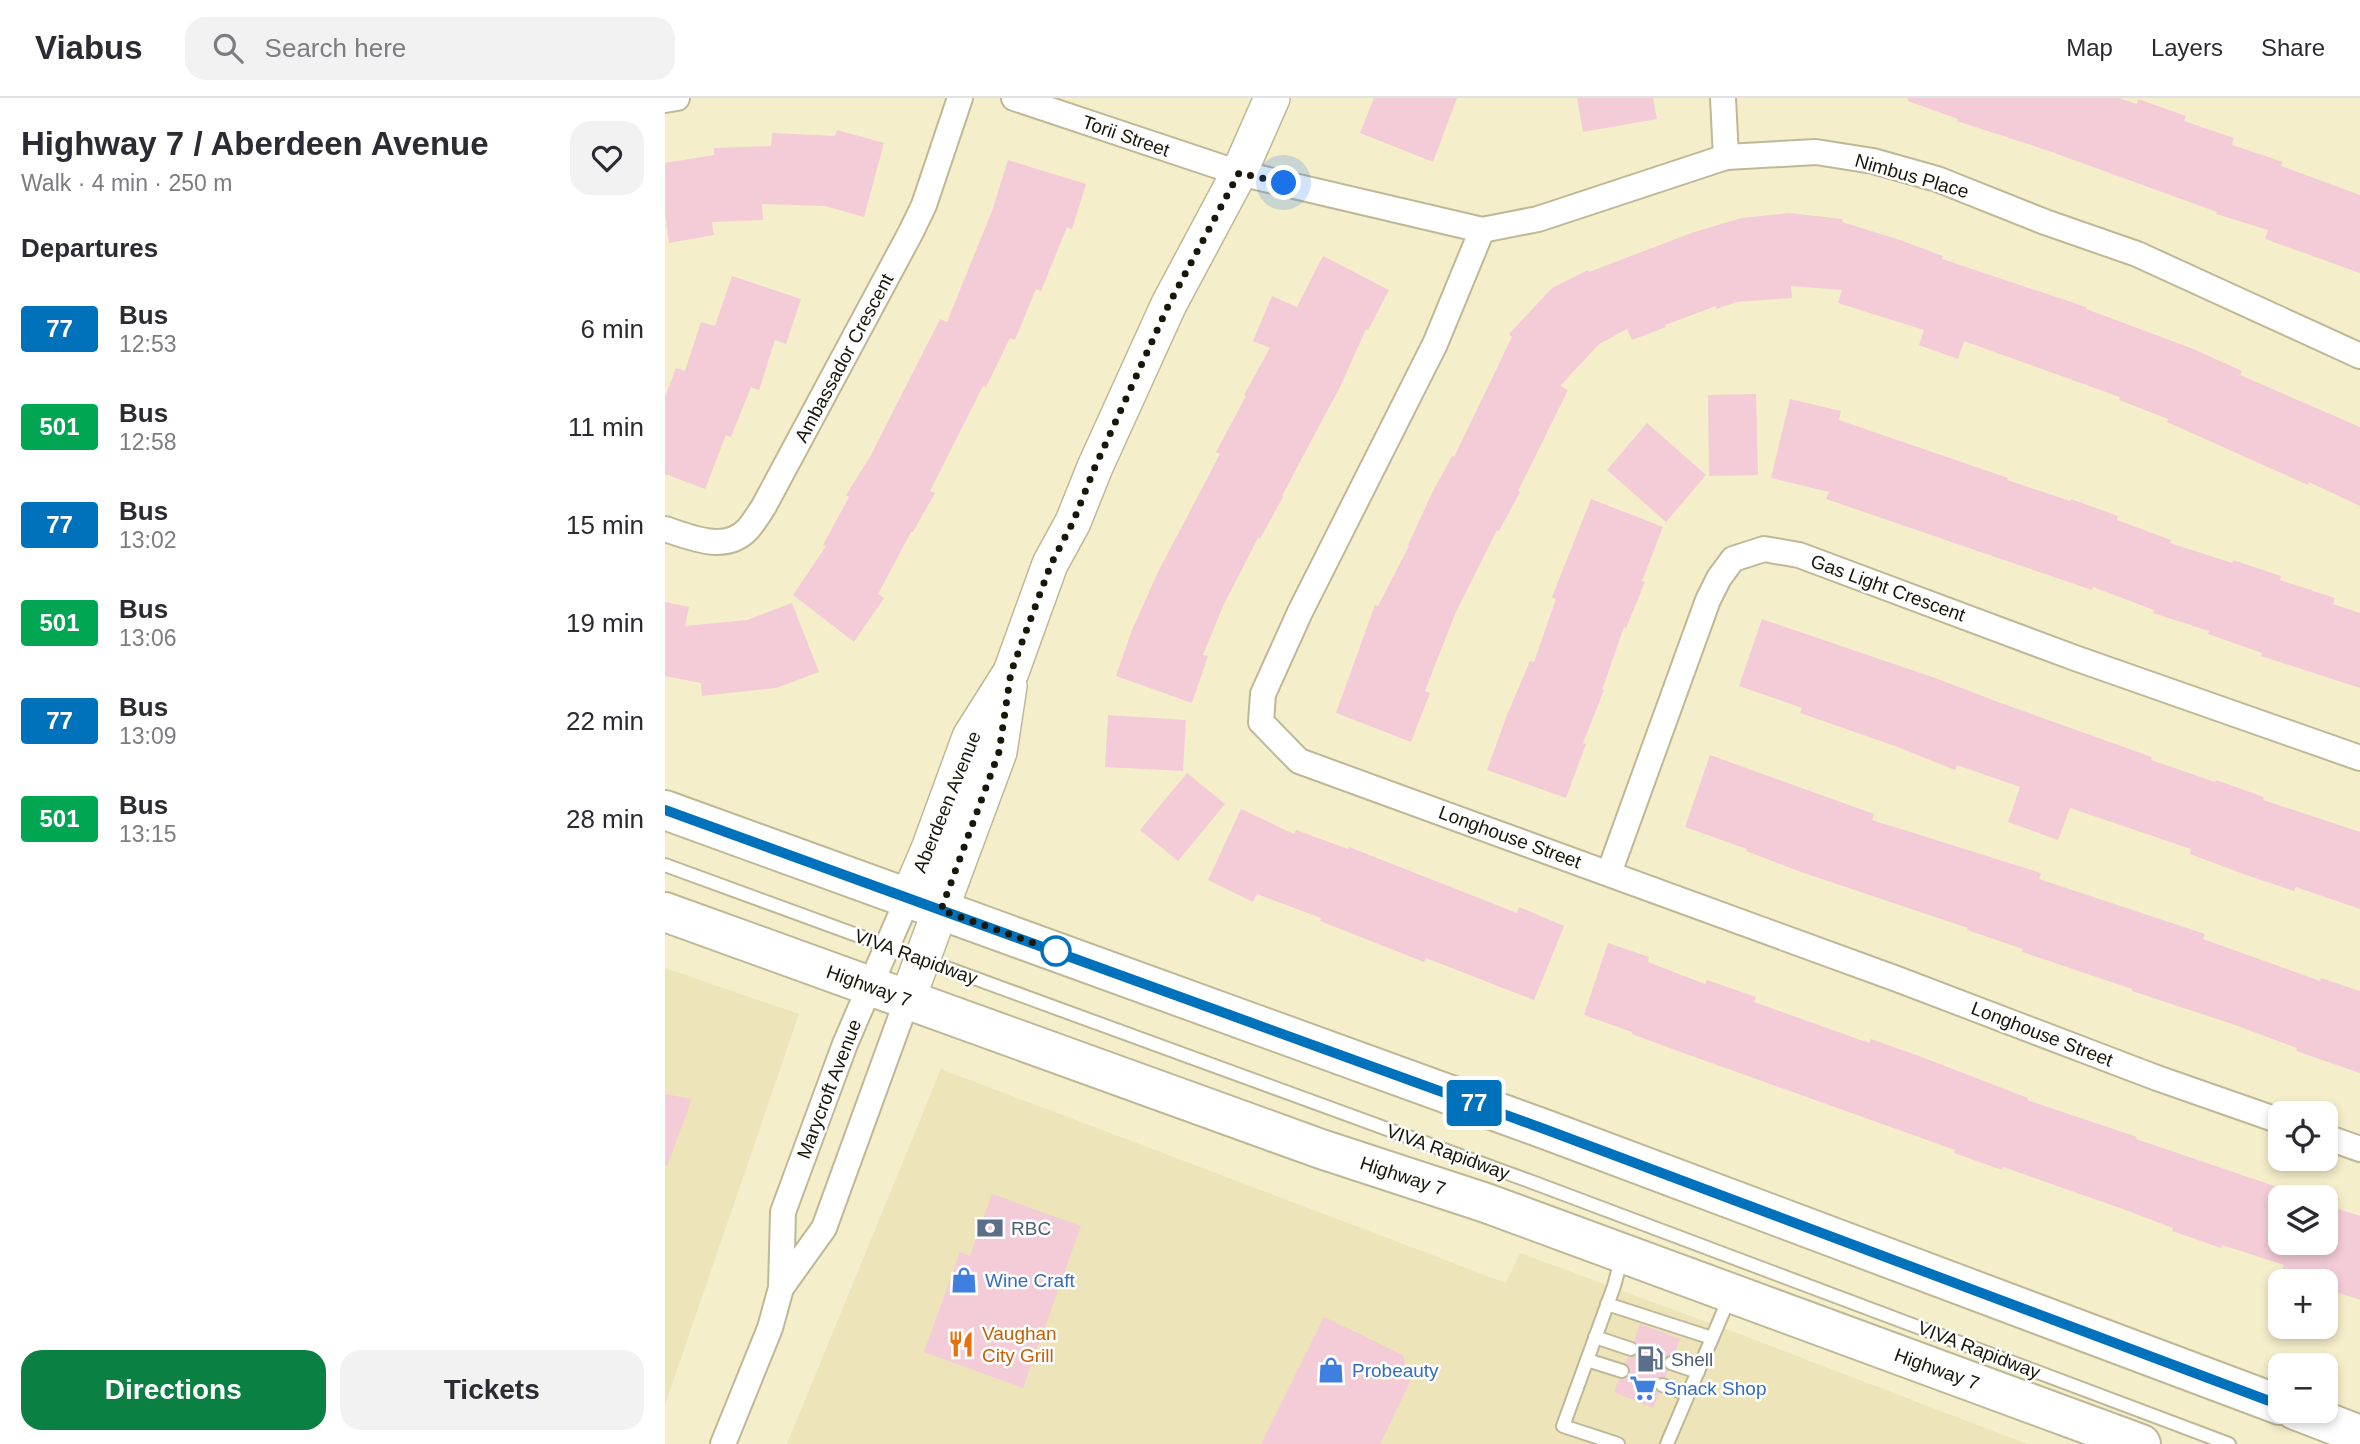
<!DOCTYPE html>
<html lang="en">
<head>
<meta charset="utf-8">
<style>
  :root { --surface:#fff; --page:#f2f2f3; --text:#2b2b33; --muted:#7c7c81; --line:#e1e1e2; --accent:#0b8043 }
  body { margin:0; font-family:Arial,sans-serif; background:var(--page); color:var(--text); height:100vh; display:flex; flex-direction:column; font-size:26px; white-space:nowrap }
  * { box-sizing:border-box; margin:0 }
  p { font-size:23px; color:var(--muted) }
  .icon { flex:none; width:38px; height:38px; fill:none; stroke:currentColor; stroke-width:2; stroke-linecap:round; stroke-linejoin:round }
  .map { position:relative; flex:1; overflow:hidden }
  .drawer { display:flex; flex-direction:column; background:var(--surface); width:665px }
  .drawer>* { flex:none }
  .badge { padding:0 14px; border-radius:5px; font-size:24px; line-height:46px }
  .fabs { position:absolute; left:1603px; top:1003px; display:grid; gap:14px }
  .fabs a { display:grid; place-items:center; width:70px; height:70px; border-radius:14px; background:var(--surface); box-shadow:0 4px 10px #0003; font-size:35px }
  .you { position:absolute; width:35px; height:35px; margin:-18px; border:5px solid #fff; border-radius:50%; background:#1a73e8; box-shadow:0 0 0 10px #1a73e833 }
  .map>.badge { position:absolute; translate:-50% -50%; box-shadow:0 0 0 4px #fff }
  h2 { padding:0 21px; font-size:26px; line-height:63px }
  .round { display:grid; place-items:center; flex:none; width:74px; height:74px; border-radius:21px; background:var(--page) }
  .headline { display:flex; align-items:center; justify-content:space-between; height:119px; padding:0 21px }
  h1 { font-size:33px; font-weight:600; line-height:52px }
  .primary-button { display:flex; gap:14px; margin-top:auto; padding:14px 21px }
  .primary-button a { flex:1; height:80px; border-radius:21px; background:var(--accent); color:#fff; font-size:28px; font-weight:600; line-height:80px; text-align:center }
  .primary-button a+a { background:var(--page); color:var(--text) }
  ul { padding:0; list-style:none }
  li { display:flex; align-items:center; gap:21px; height:98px; padding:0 21px }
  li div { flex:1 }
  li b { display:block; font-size:26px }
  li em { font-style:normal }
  li .badge { min-width:77px; font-weight:700; text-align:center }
  header { display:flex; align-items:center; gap:42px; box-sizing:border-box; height:98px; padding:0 35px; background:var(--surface); border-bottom:2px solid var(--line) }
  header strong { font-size:33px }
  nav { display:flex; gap:38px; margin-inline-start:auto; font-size:24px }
  .search { width:490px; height:63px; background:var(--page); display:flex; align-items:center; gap:18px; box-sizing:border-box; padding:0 24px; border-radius:21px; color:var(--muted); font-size:26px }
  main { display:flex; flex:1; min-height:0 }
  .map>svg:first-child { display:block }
  .built { fill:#ede4ba }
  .building { fill:#f3ccd7 }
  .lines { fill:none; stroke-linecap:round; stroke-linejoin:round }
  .lane-casing { stroke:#bfb897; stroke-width:16 }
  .street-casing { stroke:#bfb897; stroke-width:28 }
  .secondary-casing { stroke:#bfb897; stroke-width:38 }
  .primary-casing { stroke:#bfb897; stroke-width:42 }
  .lane { stroke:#fff; stroke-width:12 }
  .street { stroke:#fff; stroke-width:24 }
  .secondary { stroke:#fff; stroke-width:35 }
  .primary { stroke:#fff; stroke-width:38 }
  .line-casing { stroke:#fff; stroke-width:16 }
  .line { stroke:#0072bc; stroke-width:10 }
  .walk { stroke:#19170a; stroke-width:7; stroke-dasharray:0 12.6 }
  .stop-dot { fill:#fff; stroke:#0072bc; stroke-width:3.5 }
  .labels { text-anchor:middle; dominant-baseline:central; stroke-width:5; stroke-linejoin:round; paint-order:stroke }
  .street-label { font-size:19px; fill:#19170a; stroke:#fff }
  .service-label { font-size:19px; fill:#4e5e75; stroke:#fff; text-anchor:start }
  .shop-label { font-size:19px; fill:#366cbe; stroke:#fff; text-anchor:start }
  .food-label { font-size:19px; fill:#c56008; stroke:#fff; text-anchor:start }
</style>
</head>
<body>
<header>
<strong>Viabus</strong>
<div class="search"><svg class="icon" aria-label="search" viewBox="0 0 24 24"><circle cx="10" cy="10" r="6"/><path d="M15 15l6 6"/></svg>Search here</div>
<nav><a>Map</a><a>Layers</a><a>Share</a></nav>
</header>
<main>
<section class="drawer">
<div class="headline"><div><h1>Highway 7 / Aberdeen Avenue</h1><p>Walk · 4 min · 250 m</p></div><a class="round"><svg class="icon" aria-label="heart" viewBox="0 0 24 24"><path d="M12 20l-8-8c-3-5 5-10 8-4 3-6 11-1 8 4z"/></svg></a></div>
<h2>Departures</h2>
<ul>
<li><span class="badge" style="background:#0072bc;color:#fff">77</span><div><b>Bus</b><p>12:53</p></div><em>6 min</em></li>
<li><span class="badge" style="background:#00a651;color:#fff">501</span><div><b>Bus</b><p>12:58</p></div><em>11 min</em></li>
<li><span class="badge" style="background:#0072bc;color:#fff">77</span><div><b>Bus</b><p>13:02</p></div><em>15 min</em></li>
<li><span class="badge" style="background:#00a651;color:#fff">501</span><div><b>Bus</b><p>13:06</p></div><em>19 min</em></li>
<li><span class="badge" style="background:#0072bc;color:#fff">77</span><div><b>Bus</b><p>13:09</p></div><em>22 min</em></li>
<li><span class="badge" style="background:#00a651;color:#fff">501</span><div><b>Bus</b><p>13:15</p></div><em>28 min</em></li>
</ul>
<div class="primary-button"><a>Directions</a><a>Tickets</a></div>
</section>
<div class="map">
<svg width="1695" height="1346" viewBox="0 0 1695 1346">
  <rect width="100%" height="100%" fill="#f5eecb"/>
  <g class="built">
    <polygon points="0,870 134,916 0,1307"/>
    <polygon points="276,971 841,1185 855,1155 1077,1237 1362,1346 122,1346"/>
  </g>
  <g class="building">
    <polygon points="709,0 792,0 768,64 695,35"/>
    <polygon points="912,0 988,0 992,21 918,34"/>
    <polygon points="1243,0 1454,0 1472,6 1473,1 1521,18 1519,23 1569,40 1567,47 1618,64 1616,68 1695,97 1695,175 1600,141 1603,132 1551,116 1552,114 1384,53 1292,23 1293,21 1243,3"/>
    <polygon points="172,32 219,45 199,119 160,108 97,106 98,122 47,124 49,137 4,145 0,115 0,65 49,57 49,50 106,48 107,35 170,38"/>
    <polygon points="343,62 421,86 407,131 402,129 376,193 371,191 350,242 345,240 321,289 318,288 265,393 270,395 248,434 246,434 213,496 219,500 189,544 128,497 161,448 158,447 184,399 181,397 205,359 275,221 282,224 327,113"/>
    <polygon points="1124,115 1178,121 1177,124 1232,141 1278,158 1277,161 1421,209 1421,211 1526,250 1577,273 1575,277 1695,329 1695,408 1644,384 1643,387 1502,324 1503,321 1454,302 1455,299 1299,243 1293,261 1254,247 1259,232 1173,205 1177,192 1126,188 1127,200 1072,204 1051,211 1051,208 1000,227 1001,229 967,242 962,231 934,246 895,288 903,292 853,393 855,394 834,433 832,432 790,516 760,593 765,595 746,644 671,615 710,507 713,508 744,448 743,447 766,397 787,358 789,359 847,239 844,236 887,190 923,172 924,174 1029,134 1077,120"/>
    <polygon points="658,158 724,192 703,232 701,231 675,289 645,345 617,398 618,399 595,441 593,440 558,508 538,557 543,558 527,605 451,578 467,532 494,472 555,356 551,354 581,298 579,297 605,250 588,243 607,198 632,209"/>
    <polygon points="67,178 136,201 121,246 110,242 94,292 86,289 66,339 61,337 40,391 0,376 0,299 11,270 20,273 36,224 50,228"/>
    <polygon points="1091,296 1093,377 1044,378 1043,297"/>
    <polygon points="1125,301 1176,313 1174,322 1343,380 1342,382 1405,403 1406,401 1453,418 1452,422 1506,442 1505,445 1567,465 1568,462 1616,478 1615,482 1670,500 1668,506 1695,515 1695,590 1596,558 1597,555 1543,536 1544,533 1488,515 1489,512 1428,489 1427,492 1161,401 1164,394 1106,380"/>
    <polygon points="982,325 1041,377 1001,424 942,372"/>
    <polygon points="926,401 998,429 977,483 980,484 961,530 959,529 937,592 939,592 918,645 921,646 901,700 822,672 842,617 865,563 869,564 891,501 887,499"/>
    <polygon points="0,504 24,509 20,528 82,522 127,505 154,574 111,590 37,598 36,585 0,578"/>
    <polygon points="1097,521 1273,581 1333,604 1487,659 1486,662 1550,684 1551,682 1599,699 1598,702 1695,734 1695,811 1631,789 1629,793 1581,777 1525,756 1526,751 1405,710 1393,742 1343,724 1355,689 1292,667 1290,672 1230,648 1135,615 1137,610 1074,588"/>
    <polygon points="443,617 521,622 518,673 440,669"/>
    <polygon points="1045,657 1209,716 1207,722 1376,775 1374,781 1540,836 1538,841 1655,883 1656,880 1695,893 1695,975 1631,953 1632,950 1570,927 1467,893 1467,891 1357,854 1358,851 1302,832 1303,830 1136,774 1081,753 1082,751 1020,729"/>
    <polygon points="522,675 560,706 513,763 475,732"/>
    <polygon points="576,711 629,736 631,732 683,751 684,749 852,815 854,809 899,828 869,902 761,860 759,864 655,823 656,820 592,796 588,804 543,782"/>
    <polygon points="943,845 984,859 983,864 1040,886 1042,882 1091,899 1089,904 1204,945 1206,941 1254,958 1363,1000 1362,1002 1472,1039 1471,1041 1615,1090 1615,1144 1661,1144 1661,1107 1695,1118 1695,1202 1671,1194 1672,1191 1661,1187 1661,1183 1647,1183 1617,1173 1619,1167 1557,1147 1556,1150 1507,1133 1508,1130 1455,1110 1338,1069 1337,1072 1289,1055 1290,1052 1010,952 967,936 967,934 919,917"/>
    <polygon points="0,996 27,1001 2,1068 0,1067"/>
    <polygon points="327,1096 416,1128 358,1290 259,1254 295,1154 305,1158"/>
    <polygon points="659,1219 738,1257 745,1284 715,1346 596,1346"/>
    <polygon points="975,1226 1015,1241 1009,1257 1004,1257 998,1262 998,1267 1003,1273 1000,1279 995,1279 989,1284 989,1289 994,1295 988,1310 949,1294 954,1281 960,1281 965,1276 965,1270 960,1265 963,1259 968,1259 974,1254 974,1249 969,1243"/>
  </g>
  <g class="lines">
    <g class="lane-casing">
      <g id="lane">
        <polyline points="0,767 867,1084 1564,1346"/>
        <polyline points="942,1206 1047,1240"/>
        <polyline points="930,1239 966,1251"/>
        <polyline points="922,1262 957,1273"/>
        <polyline points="1006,1265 1033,1274"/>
        <polyline points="997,1287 1023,1296"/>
        <polyline points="953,1346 898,1328 949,1188 957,1159"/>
        <polyline points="1002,1346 1065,1198"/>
      </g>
    </g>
    <g class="street-casing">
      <g id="street">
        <polyline points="349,0 574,75 817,132 873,121 1061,59 1151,54 1208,63 1272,81 1380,124 1472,156 1695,258"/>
        <polyline points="1058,0 1061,59"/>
        <polyline points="0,2 12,0"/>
        <polyline points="817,132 770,246 635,514 598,596 596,624 634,663 1232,881 1492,980 1615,1023"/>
        <path d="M0 431C27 440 61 455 83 431 89 424 94 416 99 408L246 134 259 107 295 0"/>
        <polyline points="944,775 1043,502 1054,480 1068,461 1099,451 1134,457 1410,560 1695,660"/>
        <polyline points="1661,1039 1695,1051"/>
        <polyline points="116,1190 159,1130 242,902"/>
        <polyline points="58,1346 105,1230 116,1190 118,1114 180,946 243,800"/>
      </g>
    </g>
    <g class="secondary-casing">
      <g id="secondary">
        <polyline points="243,800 264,751 305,639 346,574 385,466 408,424 430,369 504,206 574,75 607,0"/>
        <polyline points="242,902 334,654 344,588"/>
      </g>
    </g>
    <g class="primary-casing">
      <g id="primary">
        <polyline points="0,712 882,1032 1615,1307"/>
        <polyline points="0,814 656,1051 821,1105 1476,1346"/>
        <polyline points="1630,1312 1695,1337"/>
      </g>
    </g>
    <use href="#lane" class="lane"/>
    <use href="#street" class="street"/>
    <use href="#secondary" class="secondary"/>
    <use href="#primary" class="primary"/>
  </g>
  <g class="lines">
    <g class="line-casing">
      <polyline id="line" points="0,712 882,1032 1615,1307"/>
    </g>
    <use href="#line" class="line"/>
    <polyline class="walk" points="391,853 276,812 334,654 346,574 386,466 408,424 430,369 504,206 574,75 619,85"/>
  </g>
  <defs>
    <g id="bank-bare" transform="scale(2.1)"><path d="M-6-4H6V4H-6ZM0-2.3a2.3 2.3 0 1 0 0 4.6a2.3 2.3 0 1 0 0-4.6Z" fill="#5c6f8a" stroke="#fff" stroke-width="2.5" paint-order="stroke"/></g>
    <g id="shop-bare" transform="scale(2.1)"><path d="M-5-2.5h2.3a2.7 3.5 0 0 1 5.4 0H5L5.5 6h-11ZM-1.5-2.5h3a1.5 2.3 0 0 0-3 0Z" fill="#3f7fe0" stroke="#fff" stroke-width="2.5" paint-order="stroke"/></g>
    <g id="restaurant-bare" transform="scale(2.1)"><path d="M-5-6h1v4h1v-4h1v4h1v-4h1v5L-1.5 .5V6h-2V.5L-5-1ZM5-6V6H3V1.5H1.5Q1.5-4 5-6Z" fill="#e8710a" stroke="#fff" stroke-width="2.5" paint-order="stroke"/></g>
    <g id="fuel-bare" transform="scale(2.1)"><path d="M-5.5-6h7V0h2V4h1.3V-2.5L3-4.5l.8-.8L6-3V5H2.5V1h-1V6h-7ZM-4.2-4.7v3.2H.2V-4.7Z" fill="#5c6f8a" stroke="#fff" stroke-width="2.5" paint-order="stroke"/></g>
    <g id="supermarket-bare" transform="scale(2.1)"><path d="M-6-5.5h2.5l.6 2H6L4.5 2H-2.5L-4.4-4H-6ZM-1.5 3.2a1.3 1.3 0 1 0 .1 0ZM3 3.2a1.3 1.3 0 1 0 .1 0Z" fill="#3f7fe0" stroke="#fff" stroke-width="2.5" paint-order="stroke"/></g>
  </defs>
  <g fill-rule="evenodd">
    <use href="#bank-bare" x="325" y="1130"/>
    <use href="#shop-bare" x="299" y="1182"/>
    <use href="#restaurant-bare" x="296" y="1246"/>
    <use href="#fuel-bare" x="985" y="1261"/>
    <use href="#shop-bare" x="666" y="1272"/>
    <use href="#supermarket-bare" x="978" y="1290"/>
  </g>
  <circle class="stop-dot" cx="391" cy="853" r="14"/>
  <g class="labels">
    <g class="street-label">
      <text transform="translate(461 38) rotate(19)">Torii Street</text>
      <text transform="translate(1247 78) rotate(16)">Nimbus Place</text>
      <text transform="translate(179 260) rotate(-62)">Ambassador Crescent</text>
      <text transform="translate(1223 490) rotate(20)">Gas Light Crescent</text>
      <text transform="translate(282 704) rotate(-68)">Aberdeen Avenue</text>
      <text transform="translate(845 739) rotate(20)">Longhouse Street</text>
      <text transform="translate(251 859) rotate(20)">VIVA Rapidway</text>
      <text transform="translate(204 888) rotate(20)">Highway 7</text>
      <text transform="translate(1377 936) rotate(21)">Longhouse Street</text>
      <text transform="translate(164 991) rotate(-69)">Marycroft Avenue</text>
      <text transform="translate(783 1054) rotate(20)">VIVA Rapidway</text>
      <text transform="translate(738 1078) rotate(18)">Highway 7</text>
      <text transform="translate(1314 1252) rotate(21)">VIVA Rapidway</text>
      <text transform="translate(1272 1271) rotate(20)">Highway 7</text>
    </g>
    <g class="service-label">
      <text x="346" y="1130">RBC</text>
      <text x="1006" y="1261">Shell</text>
    </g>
    <g class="shop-label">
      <text x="320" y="1182">Wine Craft</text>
      <text x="687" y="1272">Probeauty</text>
      <text x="999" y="1290">Snack Shop</text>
    </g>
    <g class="food-label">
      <text x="317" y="1235">Vaughan<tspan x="317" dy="22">City Grill</tspan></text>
    </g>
  </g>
</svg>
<div class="fabs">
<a><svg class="icon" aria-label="locate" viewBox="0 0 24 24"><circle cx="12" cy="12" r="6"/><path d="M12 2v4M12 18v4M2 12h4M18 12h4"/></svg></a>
<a><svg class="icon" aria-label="layers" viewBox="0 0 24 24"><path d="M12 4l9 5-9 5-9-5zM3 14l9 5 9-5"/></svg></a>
<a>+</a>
<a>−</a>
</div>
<div class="you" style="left:619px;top:85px"></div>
<b class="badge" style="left:809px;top:1005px;background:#0072bc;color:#fff">77</b>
</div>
</main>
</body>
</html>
